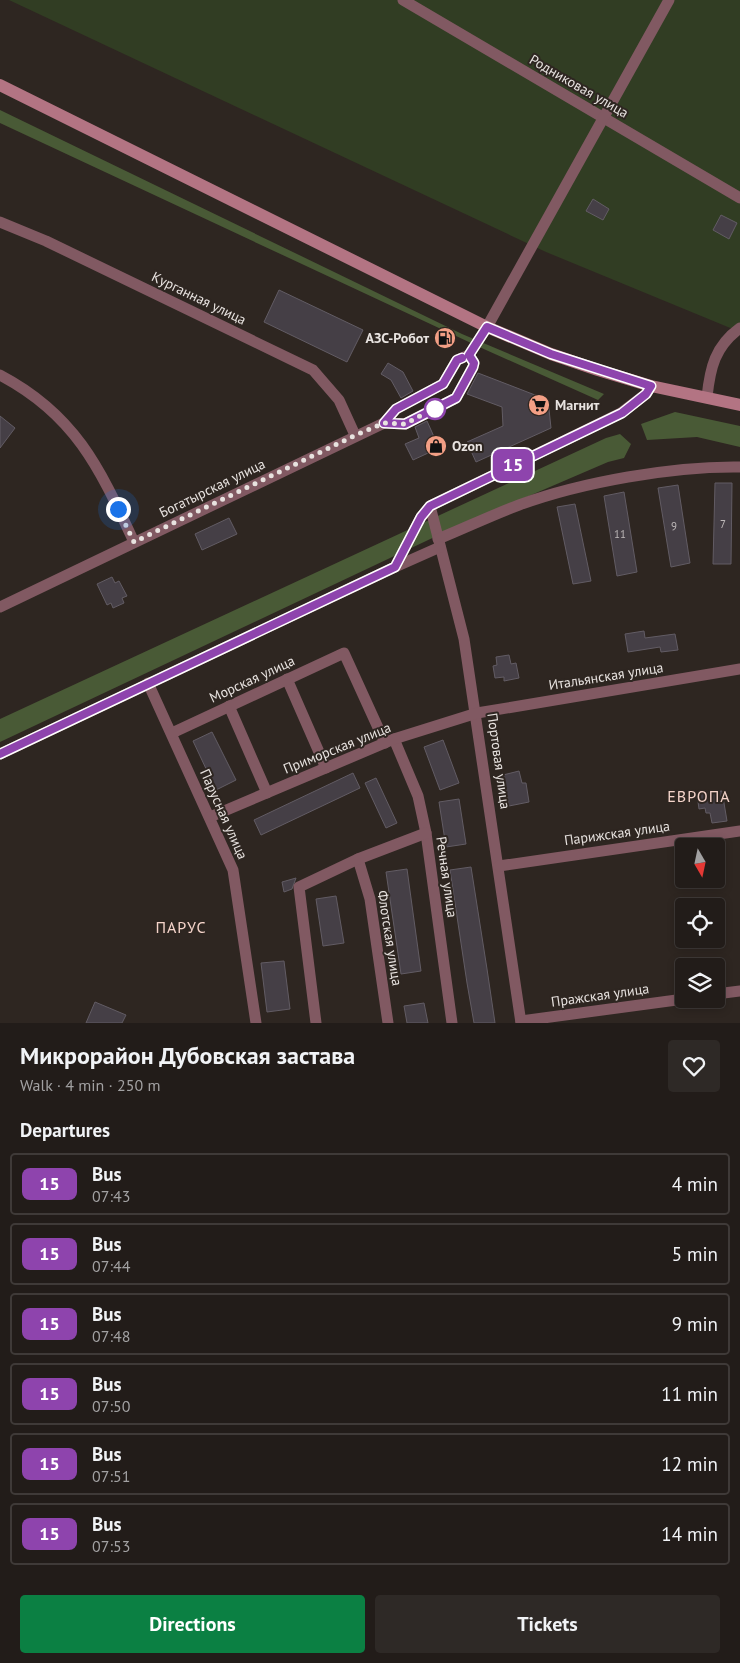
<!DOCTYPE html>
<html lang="en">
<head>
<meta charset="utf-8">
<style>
  :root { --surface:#221c19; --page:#2e2926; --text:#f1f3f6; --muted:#a2a1a2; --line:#3f3a38; --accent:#0b8043 }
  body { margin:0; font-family:"PT Sans",sans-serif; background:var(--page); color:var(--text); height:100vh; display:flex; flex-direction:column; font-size:19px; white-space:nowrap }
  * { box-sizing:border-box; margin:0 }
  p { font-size:16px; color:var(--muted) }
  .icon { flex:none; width:28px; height:28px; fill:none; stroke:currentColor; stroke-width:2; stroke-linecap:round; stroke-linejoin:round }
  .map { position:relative; height:1023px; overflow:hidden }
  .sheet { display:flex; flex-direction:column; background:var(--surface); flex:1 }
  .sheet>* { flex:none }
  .badge { padding:0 10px; border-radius:8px; font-size:18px; line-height:32px }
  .needle { width:32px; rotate:171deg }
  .tools { position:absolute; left:675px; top:838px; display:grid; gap:10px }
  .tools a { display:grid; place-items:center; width:50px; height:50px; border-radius:5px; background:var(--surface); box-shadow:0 2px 8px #0003,0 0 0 1px var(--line); font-size:25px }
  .you { position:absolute; width:25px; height:25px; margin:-12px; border:4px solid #fff; border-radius:50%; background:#1a73e8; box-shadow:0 0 0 8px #1a73e833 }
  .map>.badge { position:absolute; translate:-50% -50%; box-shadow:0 0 0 2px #fff }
  h2 { padding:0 20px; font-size:19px; line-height:45px }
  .round { display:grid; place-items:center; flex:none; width:52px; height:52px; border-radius:5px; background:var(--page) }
  .head { display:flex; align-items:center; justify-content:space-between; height:85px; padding:0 20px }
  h1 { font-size:24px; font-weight:600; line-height:38px }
  .button { display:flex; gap:10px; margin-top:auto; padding:10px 20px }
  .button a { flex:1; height:58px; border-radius:5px; background:var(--accent); color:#fff; font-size:20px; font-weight:600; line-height:58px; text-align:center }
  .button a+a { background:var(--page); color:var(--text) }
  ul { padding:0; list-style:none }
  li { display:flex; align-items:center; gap:15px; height:62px; margin:0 10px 8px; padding:0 10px; border:2px solid var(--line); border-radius:5px }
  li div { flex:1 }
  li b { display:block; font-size:19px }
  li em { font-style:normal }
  li .badge { min-width:55px; font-weight:700; text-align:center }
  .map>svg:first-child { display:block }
  .green { fill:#313d23 }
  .forest { fill:#495a36 }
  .building { fill:#453f46; stroke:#625c64 }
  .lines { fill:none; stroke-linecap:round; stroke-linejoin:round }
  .street { stroke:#815962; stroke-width:11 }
  .secondary { stroke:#b37483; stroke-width:12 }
  .line-casing { stroke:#fff; stroke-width:11 }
  .line { stroke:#8e44ad; stroke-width:8 }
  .walk { stroke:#e8e3e0; stroke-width:5; stroke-dasharray:0 9 }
  .stop-dot { fill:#fff; stroke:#8e44ad; stroke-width:2.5 }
  .labels { text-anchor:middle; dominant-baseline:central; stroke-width:4; stroke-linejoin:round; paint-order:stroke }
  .number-label { font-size:11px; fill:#bfbaba }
  .street-label { font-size:14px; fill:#e8e3e0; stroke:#2e2621 }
  .poi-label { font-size:14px; font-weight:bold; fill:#e8e3e0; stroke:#2e2621; text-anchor:start }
  .quarter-label { font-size:16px; letter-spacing:1px; fill:#f5d4ca; stroke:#2e2621 }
</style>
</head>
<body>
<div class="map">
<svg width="740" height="1023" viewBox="0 0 740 1023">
  <rect width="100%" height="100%" fill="#2e2621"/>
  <polygon class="green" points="9,0 740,0 740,332 546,252"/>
  <g class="forest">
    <polygon points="0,110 462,334 604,394 598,400 486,350 0,123"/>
    <polygon points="675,412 740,426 740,447 697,437 647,440 641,424"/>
    <polygon points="620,434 631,444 624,458 608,462 443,533 0,742 0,719 606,438"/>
  </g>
  <g class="building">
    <polygon points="593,199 609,209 603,220 586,211"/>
    <polygon points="721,215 737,223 729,239 713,230"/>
    <polygon points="279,290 363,330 347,362 264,322"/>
    <polygon points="388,363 403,372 413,391 401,398 391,380 381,374"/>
    <polygon points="478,373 548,400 551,428 476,462 467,442 503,426 502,407 467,394"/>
    <polygon points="0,416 15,428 0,448"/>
    <polygon points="427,421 439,448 413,460 405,444 419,438 415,427"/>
    <polygon points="715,483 732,483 731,564 713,564"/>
    <polygon points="678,485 690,563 671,567 658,488"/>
    <polygon points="624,492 637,572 617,576 604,496"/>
    <polygon points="575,504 591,581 573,584 557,507"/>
    <polygon points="229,518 237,534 202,550 195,534"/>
    <polygon points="112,577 115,583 119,581 127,596 122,598 124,603 113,608 111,603 107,605 97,584"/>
    <polygon points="644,631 645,638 675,634 678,650 661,652 660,647 628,652 625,634"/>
    <polygon points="509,655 511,664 516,663 519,678 504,681 504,677 495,678 493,666 497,665 496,657"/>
    <polygon points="212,732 236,780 216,790 193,741"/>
    <polygon points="443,740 459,783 440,790 424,747"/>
    <polygon points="519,771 522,783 526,783 529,802 509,806 503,775"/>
    <polygon points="353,773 360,788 261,835 254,820"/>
    <polygon points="376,778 397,823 386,828 365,783"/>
    <polygon points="722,791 727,821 712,823 710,813 706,813 705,808 699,809 697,794"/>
    <polygon points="459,799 466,844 446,847 439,802"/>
    <polygon points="471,867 487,969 495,1023 474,1023 467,983 450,870"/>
    <polygon points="407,869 421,971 401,974 386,872"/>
    <polygon points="296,878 292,889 284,892 282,882"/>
    <polygon points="336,896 344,943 323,946 316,899"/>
    <polygon points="284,961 290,1009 267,1012 261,963"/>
    <polygon points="95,1002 126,1015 122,1023 86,1023"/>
    <polygon points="424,1003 428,1023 407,1023 404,1006"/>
  </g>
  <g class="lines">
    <g class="street">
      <polyline points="403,0 740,198"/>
      <polyline points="0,222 46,241 313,370 339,400 355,435"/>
      <path d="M0 375C76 415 100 469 134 542"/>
      <path d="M707 397C710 368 715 346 740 328"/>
      <polyline points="384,423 405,424 456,398 473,367 474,363 469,355"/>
      <polyline points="430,506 464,639 521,1023"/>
      <path d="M438 539C465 528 492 515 519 505 582 482 673 466 740 467"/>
      <polyline points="395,567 440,547"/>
      <polyline points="0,607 384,423 396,409 443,384 457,360 469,355 487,327 669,0"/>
      <polyline points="287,679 326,768"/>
      <polyline points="148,683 233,870 256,1023"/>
      <polyline points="229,706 267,793"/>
      <polyline points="172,733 344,653 385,743"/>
      <polyline points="394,739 418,796 426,833 452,1023"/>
      <polyline points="0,754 395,567 421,517 430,506 621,413 646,394 651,386"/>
      <polyline points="210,817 394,739 477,713 740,669"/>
      <polyline points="358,859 370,899 388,1023"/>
      <polyline points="499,866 740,831"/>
      <polyline points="716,994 740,991"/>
      <polyline points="521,1021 684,999"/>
      <polyline points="316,1023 299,887 358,859 426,833"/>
    </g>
    <polyline class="secondary" points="0,85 487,327 551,354 598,370 651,386 740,405"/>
  </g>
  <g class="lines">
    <g class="line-casing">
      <polyline id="line" points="0,754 395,567 421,517 430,506 622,413 646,394 651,386 551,354 487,327 469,355 474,363 473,367 456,398 405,424 384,423 396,409 443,384 457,360 462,358"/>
    </g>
    <use href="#line" class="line"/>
    <polyline class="walk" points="118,509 134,542 356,435 384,423 405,424 439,406 435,409"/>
  </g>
  <defs>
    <g id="fuel-disc" transform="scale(1.125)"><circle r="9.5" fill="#f39f85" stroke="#2e2621"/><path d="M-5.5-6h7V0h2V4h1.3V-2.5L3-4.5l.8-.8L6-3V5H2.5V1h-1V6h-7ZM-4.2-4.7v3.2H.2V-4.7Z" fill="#111"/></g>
    <g id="supermarket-disc" transform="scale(1.125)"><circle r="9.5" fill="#f39f85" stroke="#2e2621"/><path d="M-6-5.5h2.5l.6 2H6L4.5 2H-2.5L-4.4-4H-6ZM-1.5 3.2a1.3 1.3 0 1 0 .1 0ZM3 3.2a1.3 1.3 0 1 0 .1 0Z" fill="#111"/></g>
    <g id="shop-disc" transform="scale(1.125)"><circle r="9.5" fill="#f39f85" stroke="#2e2621"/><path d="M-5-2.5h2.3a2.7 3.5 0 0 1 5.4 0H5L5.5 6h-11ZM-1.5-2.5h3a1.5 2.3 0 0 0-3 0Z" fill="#111"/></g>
  </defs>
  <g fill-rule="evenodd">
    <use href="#fuel-disc" x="445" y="338"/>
    <use href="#supermarket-disc" x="539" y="405"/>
    <use href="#shop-disc" x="436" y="446"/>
  </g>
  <circle class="stop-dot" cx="435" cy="409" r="10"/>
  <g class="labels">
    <g class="number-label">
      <text x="723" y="524">7</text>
      <text x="674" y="526">9</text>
      <text x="620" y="534">11</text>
    </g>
    <g class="street-label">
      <text transform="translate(579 86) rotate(30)">Родниковая улица</text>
      <text transform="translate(199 298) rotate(26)">Курганная улица</text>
      <text transform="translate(212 488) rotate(-26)">Богатырская улица</text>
      <text transform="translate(606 676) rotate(-9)">Итальянская улица</text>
      <text transform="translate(252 679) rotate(-25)">Морская улица</text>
      <text transform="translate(337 748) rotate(-22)">Приморская улица</text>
      <text transform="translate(499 761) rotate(82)">Портовая улица</text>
      <text transform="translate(224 814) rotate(66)">Парусная улица</text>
      <text transform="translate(617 833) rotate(-8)">Парижская улица</text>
      <text transform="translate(447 877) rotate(82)">Речная улица</text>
      <text transform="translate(390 938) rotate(81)">Флотская улица</text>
      <text transform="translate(600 995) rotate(-8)">Пражская улица</text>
    </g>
    <g class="poi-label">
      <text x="429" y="338" text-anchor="end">АЗС-Робот</text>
      <text x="555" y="405">Магнит</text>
      <text x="452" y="446">Ozon</text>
    </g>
    <g class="quarter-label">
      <text x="699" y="796">ЕВРОПА</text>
      <text x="181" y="927">ПАРУС</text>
    </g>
  </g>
</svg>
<div class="tools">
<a><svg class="needle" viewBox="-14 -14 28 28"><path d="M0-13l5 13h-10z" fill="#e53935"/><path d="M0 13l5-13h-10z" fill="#a2a1a2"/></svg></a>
<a><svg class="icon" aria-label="locate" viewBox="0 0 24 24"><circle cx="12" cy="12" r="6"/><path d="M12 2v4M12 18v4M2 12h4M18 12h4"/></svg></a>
<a><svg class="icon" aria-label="layers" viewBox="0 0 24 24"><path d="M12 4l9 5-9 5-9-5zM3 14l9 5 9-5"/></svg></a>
</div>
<div class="you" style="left:118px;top:509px"></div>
<b class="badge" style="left:513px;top:465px;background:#8e44ad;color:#fff">15</b>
</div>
<section class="sheet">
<div class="head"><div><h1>Микрорайон Дубовская застава</h1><p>Walk · 4 min · 250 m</p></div><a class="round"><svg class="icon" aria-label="heart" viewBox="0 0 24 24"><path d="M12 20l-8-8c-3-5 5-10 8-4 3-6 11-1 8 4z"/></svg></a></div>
<h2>Departures</h2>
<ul>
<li><span class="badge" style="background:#8e44ad;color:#fff">15</span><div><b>Bus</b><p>07:43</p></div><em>4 min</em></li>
<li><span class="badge" style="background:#8e44ad;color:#fff">15</span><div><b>Bus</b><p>07:44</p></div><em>5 min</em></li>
<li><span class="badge" style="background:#8e44ad;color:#fff">15</span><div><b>Bus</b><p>07:48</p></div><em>9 min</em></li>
<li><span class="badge" style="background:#8e44ad;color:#fff">15</span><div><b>Bus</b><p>07:50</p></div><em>11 min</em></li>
<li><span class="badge" style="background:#8e44ad;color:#fff">15</span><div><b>Bus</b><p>07:51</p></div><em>12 min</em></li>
<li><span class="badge" style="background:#8e44ad;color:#fff">15</span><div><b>Bus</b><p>07:53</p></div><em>14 min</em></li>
</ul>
<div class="button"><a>Directions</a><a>Tickets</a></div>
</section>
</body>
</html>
